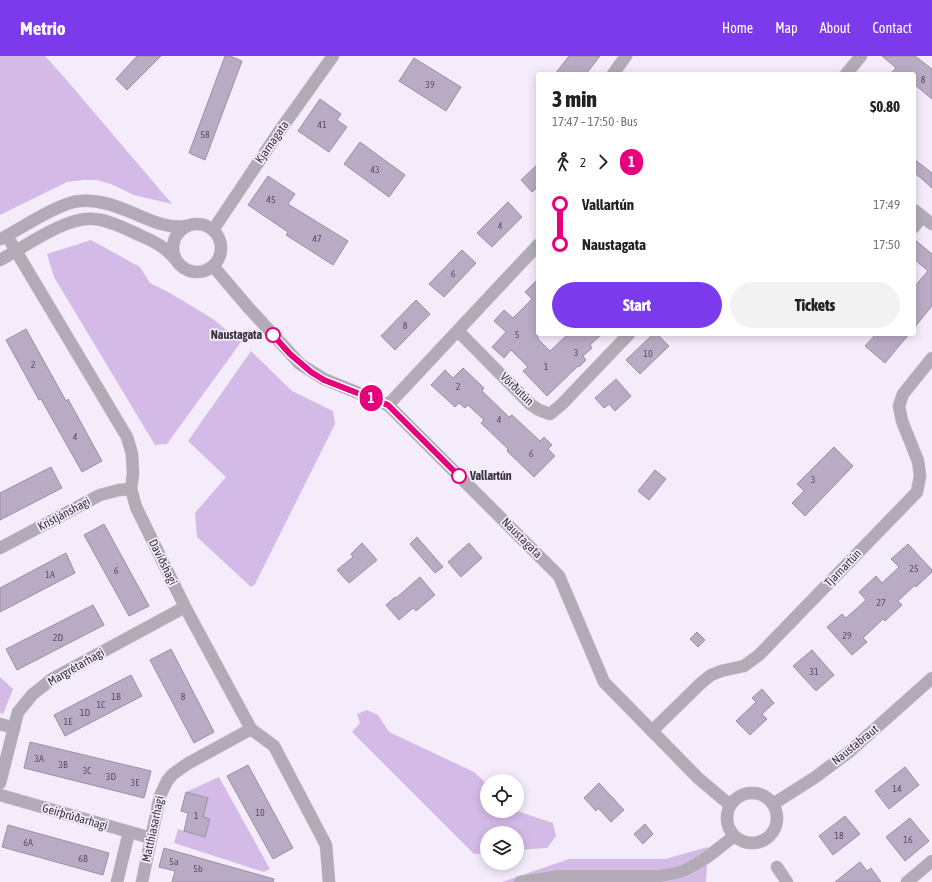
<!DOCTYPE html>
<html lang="en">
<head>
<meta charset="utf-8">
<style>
  :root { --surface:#fff; --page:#f2f2f2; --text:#222; --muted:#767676; --accent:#7c3aed }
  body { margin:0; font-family:"Asap Condensed",sans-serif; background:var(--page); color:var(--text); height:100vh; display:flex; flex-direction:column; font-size:15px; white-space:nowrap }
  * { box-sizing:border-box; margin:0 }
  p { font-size:13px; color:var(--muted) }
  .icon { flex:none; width:22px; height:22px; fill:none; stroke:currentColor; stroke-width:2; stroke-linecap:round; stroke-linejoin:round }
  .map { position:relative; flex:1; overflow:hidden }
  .panel { position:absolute; left:536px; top:16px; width:380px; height:264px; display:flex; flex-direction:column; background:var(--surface); border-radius:4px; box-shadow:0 2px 10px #0003 }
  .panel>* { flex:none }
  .badge { padding:0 8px; border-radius:13px; font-size:14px; line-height:26px }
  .tools { position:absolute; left:480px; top:718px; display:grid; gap:8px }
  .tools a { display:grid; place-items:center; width:44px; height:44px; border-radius:50%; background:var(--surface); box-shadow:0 2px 10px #0003; font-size:20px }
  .map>.badge { position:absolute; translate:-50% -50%; box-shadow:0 0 0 2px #fff }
  .legs { display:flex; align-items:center; gap:6px; height:44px; padding:0 16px; font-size:13px }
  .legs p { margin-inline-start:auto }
  .summary { display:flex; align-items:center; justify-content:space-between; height:68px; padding:0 16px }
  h1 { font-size:22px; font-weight:800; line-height:30px }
  .button { display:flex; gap:8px; margin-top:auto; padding:8px 16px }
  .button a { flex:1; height:46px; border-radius:24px; background:var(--accent); color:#fff; font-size:16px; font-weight:800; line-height:46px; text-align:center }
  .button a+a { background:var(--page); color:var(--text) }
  ul { padding:0 16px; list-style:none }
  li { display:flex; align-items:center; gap:14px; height:40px; font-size:15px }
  li i { display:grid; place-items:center; width:6px; height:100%; margin:0 5px; background:currentColor }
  li i::after { content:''; width:10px; height:10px; margin:-5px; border:3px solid; border-radius:50%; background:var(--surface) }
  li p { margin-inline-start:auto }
  li:first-child i { background:linear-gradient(#0000 50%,currentColor 0) }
  li:last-child i { background:linear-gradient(currentColor 50%,#0000 0) }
  header { display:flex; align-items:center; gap:24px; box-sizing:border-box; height:56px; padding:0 20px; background:var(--accent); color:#fff }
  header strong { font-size:19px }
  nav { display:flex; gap:22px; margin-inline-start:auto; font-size:14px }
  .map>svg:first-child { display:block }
  .green { fill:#d4bbe7 }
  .building { fill:#baabc5; stroke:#9d8fa9 }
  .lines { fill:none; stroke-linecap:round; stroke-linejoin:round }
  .minor-casing { stroke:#cfc6d5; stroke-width:13 }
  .minor { stroke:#b2abb7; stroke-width:12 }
  .line-1-casing { stroke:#fff; stroke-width:9 }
  .line-1 { stroke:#e6007e; stroke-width:6 }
  .stop-1-dot { fill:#fff; stroke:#e6007e; stroke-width:2 }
  .labels { text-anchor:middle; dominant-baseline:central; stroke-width:3.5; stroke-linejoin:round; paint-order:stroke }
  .number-label { font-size:10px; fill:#595160 }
  .street-label { font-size:12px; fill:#39333e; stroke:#f4ebfb }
  .stop-label { font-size:12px; font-weight:bold; fill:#39333e; stroke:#f4ebfb; text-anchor:end }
</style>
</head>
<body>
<header>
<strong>Metrio</strong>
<nav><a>Home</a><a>Map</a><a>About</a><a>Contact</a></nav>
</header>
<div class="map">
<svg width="932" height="826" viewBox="0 0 932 826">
  <rect width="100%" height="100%" fill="#f4ebfb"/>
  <g class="green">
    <polygon points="0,0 45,0 64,21 172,148 134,139 111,128 97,124 83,124 67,126 0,159"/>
    <polygon points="91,184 140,211 150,227 170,237 213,263 241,286 167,388 155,389 54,221 47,198"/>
    <polygon points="251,295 292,335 333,355 335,368 255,528 251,531 197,481 195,457 226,421 188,385"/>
    <polygon points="0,621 13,633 3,658 0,657"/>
    <polygon points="367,654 378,659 389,676 474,716 487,728 487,755 517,755 553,767 556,780 547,792 517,794 517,777 487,777 487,797 474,798 352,676 360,667 357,658"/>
    <polygon points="219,721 270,813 264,816 174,787 178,773 205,781 203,761 208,742 186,736"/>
    <polygon points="708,791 706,826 502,826 569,803 665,803"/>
  </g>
  <g class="building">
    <polygon points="137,0 161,0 127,34 116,23"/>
    <polygon points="225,0 230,0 242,5 205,104 189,97"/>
    <polygon points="569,0 600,0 586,18 555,18"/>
    <polygon points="882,0 915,0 932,13 932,43 914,28 914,18 890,18 896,12"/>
    <polygon points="414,2 461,31 446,55 399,25"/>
    <polygon points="320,43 341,58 337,64 347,71 329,96 298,75"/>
    <polygon points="360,86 405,119 389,141 344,108"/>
    <polygon points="914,103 932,117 932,132 914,116"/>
    <polygon points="538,108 538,131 532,136 521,124"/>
    <polygon points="268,120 295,138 288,148 348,185 333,209 286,179 288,176 248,149"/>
    <polygon points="508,146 522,161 492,191 477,177"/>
    <polygon points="914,183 932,198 932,250 914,272 914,231 928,215 914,203"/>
    <polygon points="462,194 476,207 444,241 429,228"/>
    <polygon points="538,223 538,283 550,295 568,278 602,278 590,289 592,292 583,300 586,304 579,311 578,310 547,340 523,315 528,311 511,294 504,302 492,291 506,276 494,265 504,254 513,262 532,243 525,236"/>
    <polygon points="416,244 430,258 395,294 381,280"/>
    <polygon points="26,273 66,345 68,343 102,405 82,416 41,343 39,344 6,284"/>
    <polygon points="653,278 657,278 669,290 640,318 626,304"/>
    <polygon points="876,278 909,278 885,307 865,290"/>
    <polygon points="463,312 484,332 482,335 509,361 512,359 540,385 544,381 552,389 548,393 555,400 534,421 507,395 508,393 481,367 484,364 468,349 465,352 459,347 455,351 431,329 445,314 453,322"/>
    <polygon points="616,323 631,340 615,355 609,348 604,352 595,342"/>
    <polygon points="834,391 853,410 805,460 792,447 804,435 797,428"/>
    <polygon points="51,411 62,432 0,464 0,437"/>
    <polygon points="655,414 666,423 649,444 638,435"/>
    <polygon points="104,468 149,550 129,560 84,479"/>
    <polygon points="417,481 443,511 435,517 410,488"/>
    <polygon points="362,487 377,504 349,527 337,514 353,501 351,498"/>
    <polygon points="469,487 482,502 461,521 448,506"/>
    <polygon points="908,488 932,514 932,516 916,531 915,529 898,545 902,549 885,565 883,563 863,582 867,586 852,599 827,571 842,558 846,562 866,544 859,536 876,520 882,527 899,511 891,503"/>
    <polygon points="66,497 75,517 0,556 0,532"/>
    <polygon points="420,521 435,539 416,555 413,552 399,564 386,549 395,541 396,542"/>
    <polygon points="93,549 104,569 17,614 6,593"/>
    <polygon points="697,576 705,584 698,591 690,583"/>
    <polygon points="171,593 214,676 194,687 150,604"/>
    <polygon points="812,594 834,619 816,635 793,610"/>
    <polygon points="131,619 142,640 65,680 54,659"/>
    <polygon points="762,633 774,647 762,658 767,663 750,679 736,665 756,646 752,642"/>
    <polygon points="30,686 151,715 144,742 24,712"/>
    <polygon points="248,709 293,792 273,803 227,720"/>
    <polygon points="905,711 919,729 889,753 875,735"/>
    <polygon points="599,727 624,754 611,766 598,752 596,755 584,742"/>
    <polygon points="186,736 208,742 203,761 210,763 205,781 184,775 188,757 181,755"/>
    <polygon points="845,760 860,778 833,799 819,780"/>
    <polygon points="910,762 929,785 905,805 886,781"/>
    <polygon points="645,768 653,778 643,788 634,778"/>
    <polygon points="8,769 109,797 103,819 2,791"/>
    <polygon points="164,792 274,823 273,826 172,826 175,815 159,811"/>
    <polygon points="860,806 867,815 871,812 881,826 835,826"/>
  </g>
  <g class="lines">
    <g class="minor-casing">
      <g id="minor">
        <polyline points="613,18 626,0"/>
        <polyline points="846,18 861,0"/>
        <polyline points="914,154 932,168"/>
        <circle cx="197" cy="192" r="24"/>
        <polyline points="914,171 922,161"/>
        <polyline points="213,174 278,77 333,0"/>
        <polyline points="7,180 127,381 132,398 133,418 131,433 136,451 185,551 251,673 274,690 326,789 329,826"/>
        <path d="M1 183C20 173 60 146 80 145 98 143 116 150 133 157 150 164 167 173 186 170"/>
        <path d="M0 204C25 191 66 160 94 163 108 164 122 171 135 177 150 184 164 189 175 203"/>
        <polyline points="213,210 247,250 300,308 324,323 388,349 559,520 604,626 698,722 730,749"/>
        <polyline points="458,275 530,348 539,354 550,358 562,348 629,278"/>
        <polyline points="388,349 538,189"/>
        <polyline points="0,492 100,439 119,434 131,433"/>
        <polyline points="0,668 14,672"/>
        <polyline points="652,675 701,627 711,619 721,615 744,610 759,599 917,436 920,420 918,405 902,365 899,350 903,338 932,302"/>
        <polyline points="0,727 18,656 33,638 52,623 185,551"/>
        <circle cx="752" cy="762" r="25"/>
        <polyline points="0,739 151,782"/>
        <polyline points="773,748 814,722 849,696 932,622"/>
        <polyline points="777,811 787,826"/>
        <polyline points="117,826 129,776"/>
        <polyline points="142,826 160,740 167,725 173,718 187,708 251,673"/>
        <path d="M520 826 559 820H658C666 819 677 818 685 814 703 806 719 792 734 780"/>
        <polyline points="907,826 932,805"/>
      </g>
    </g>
    <use href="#minor" class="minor"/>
  </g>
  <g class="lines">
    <g class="line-1-casing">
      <polyline id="line-1" points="273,279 290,298 311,316 324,324 388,349 459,420"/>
    </g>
    <use href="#line-1" class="line-1"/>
  </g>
  <g class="stop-1-dot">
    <circle cx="273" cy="279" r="7"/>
    <circle cx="459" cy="420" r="7"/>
  </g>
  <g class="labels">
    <g class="number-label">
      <text x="923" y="23">8</text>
      <text x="430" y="28">39</text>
      <text x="322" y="68">41</text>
      <text x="205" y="78">58</text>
      <text x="375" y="113">43</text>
      <text x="271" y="143">45</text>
      <text x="500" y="169">4</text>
      <text x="317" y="182">47</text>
      <text x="453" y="217">6</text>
      <text x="405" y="269">8</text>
      <text x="517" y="278">5</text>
      <text x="576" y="296">3</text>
      <text x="648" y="297">10</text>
      <text x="33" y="308">2</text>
      <text x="546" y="310">1</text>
      <text x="458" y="330">2</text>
      <text x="499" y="363">4</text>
      <text x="75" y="380">4</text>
      <text x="531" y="397">6</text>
      <text x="813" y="423">3</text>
      <text x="914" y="512">25</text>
      <text x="116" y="514">6</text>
      <text x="50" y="518">1A</text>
      <text x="881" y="546">27</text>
      <text x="847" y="579">29</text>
      <text x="58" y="581">2D</text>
      <text x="814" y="615">31</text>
      <text x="116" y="640">1B</text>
      <text x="183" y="640">8</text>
      <text x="101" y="648">1C</text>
      <text x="85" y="656">1D</text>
      <text x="68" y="665">1E</text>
      <text x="39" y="702">3A</text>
      <text x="63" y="708">3B</text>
      <text x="87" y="714">3C</text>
      <text x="111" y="720">3D</text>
      <text x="135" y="726">3E</text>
      <text x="897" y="732">14</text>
      <text x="260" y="756">10</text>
      <text x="196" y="759">1</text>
      <text x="839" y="779">18</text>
      <text x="908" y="783">16</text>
      <text x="28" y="786">6A</text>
      <text x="83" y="802">6B</text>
      <text x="174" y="805">5a</text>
      <text x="198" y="812">5b</text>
    </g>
    <g class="street-label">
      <text transform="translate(272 86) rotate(-55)">Kjarnagata</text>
      <text transform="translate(517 333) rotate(44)">Vörðutún</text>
      <text transform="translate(64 458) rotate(-28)">Kristjánshagi</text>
      <text transform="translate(522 482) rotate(45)">Naustagata</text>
      <text transform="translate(163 506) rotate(64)">Daviðshagi</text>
      <text transform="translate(843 512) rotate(-46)">Tjarnartún</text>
      <text transform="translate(76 611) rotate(-30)">Margrétarhagi</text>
      <text transform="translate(855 689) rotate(-39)">Naustabraut</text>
      <text transform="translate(75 761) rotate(16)">Geirþrúðarhagi</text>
      <text transform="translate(153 773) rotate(-78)">Matthiasarhagi</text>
    </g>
    <g class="stop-label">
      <text x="262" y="279">Naustagata</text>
      <text x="470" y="420" text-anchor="start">Vallartún</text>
    </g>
  </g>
</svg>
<div class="tools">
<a><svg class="icon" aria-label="locate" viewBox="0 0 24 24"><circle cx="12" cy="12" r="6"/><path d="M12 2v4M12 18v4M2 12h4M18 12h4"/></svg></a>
<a><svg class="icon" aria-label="layers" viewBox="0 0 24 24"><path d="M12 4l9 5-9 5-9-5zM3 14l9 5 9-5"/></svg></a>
</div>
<b class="badge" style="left:371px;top:342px;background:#e6007e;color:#fff">1</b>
<section class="panel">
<div class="summary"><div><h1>3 min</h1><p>17:47 – 17:50 · Bus</p></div><b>$0.80</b></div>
<div class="legs"><svg class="icon" aria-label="walk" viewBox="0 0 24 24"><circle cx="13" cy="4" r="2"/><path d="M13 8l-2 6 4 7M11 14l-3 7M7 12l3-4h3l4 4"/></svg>2<svg class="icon" aria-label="forward" viewBox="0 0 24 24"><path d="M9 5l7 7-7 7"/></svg><b class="badge" style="background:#e6007e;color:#fff">1</b></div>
<ul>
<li><i style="color:#e6007e"></i><b>Vallartún</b><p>17:49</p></li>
<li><i style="color:#e6007e"></i><b>Naustagata</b><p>17:50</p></li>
</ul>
<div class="button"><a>Start</a><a>Tickets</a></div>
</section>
</div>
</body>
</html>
